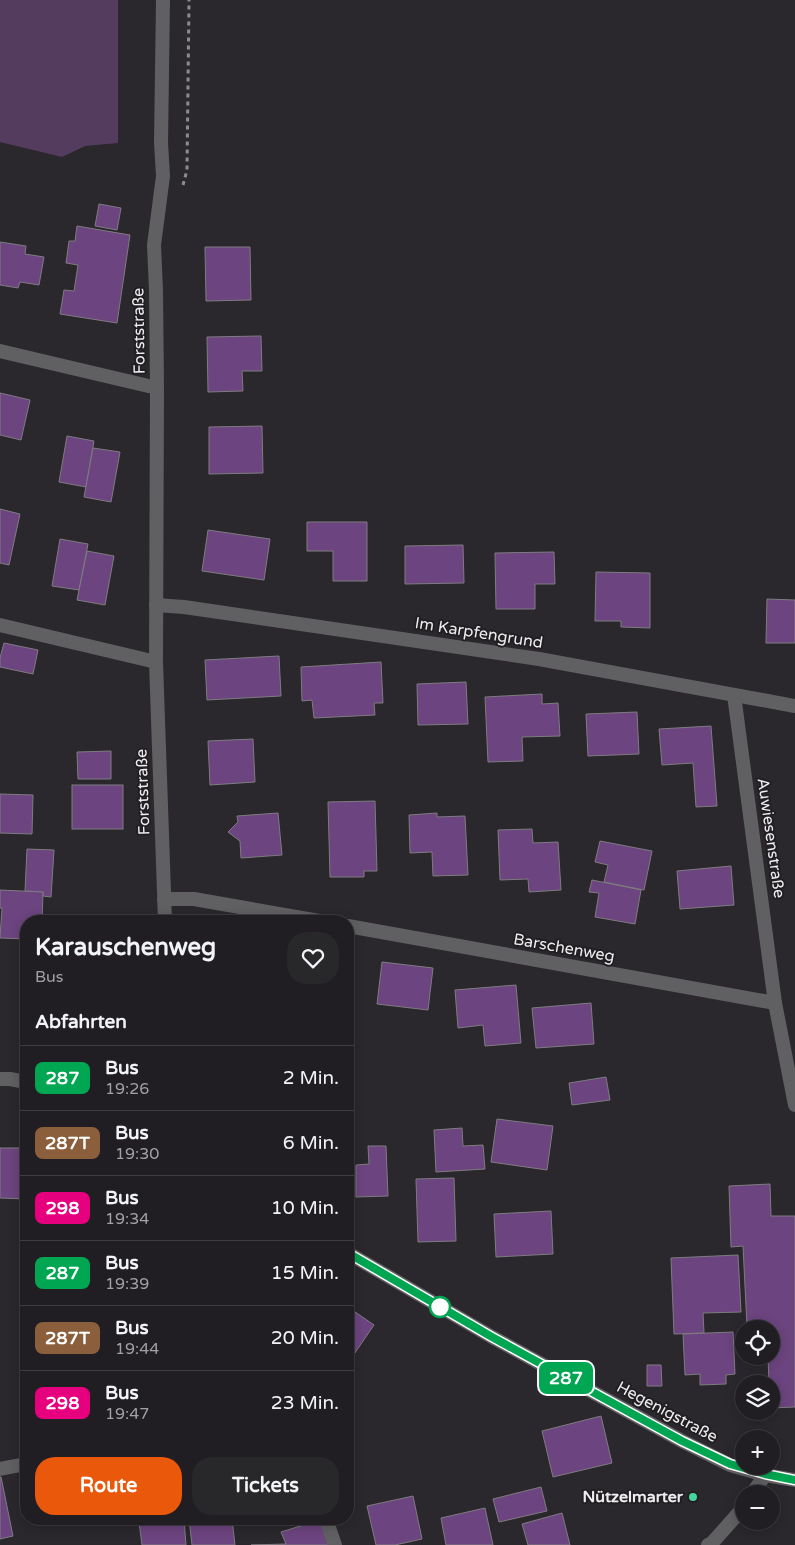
<!DOCTYPE html>
<html lang="de">
<head>
<meta charset="utf-8">
<style>
  :root { --surface:#201e22; --page:#28272a; --text:#f1f3f6; --muted:#a2a2a5; --line:#3d3c40; --accent:#ea580c }
  body { margin:0; font-family:"Varela Round",sans-serif; background:var(--page); color:var(--text); height:100vh; display:flex; flex-direction:column; font-size:19px; white-space:nowrap }
  * { box-sizing:border-box; margin:0 }
  p { font-size:16px; color:var(--muted) }
  .icon { flex:none; width:28px; height:28px; fill:none; stroke:currentColor; stroke-width:2; stroke-linecap:round; stroke-linejoin:round }
  .map { position:relative; flex:1; overflow:hidden }
  .side { position:absolute; left:20px; top:915px; width:334px; height:610px; display:flex; flex-direction:column; background:var(--surface); border-radius:20px; box-shadow:0 2px 12px #0003,0 0 0 1px var(--line) }
  .side>* { flex:none }
  .badge { padding:0 10px; border-radius:8px; font-size:18px; line-height:32px }
  .controls { position:absolute; left:735px; top:1320px; display:grid; gap:10px }
  .controls a { display:grid; place-items:center; width:45px; height:45px; border-radius:50%; background:var(--surface); box-shadow:0 2px 12px #0003,0 0 0 1px var(--line); font-size:25px }
  .map>.badge { position:absolute; translate:-50% -50%; box-shadow:0 0 0 2px #fff }
  h2 { padding:0 15px; font-size:19px; line-height:45px }
  .round { display:grid; place-items:center; flex:none; width:52px; height:52px; border-radius:20px; background:var(--page) }
  .headline { display:flex; align-items:center; justify-content:space-between; height:85px; padding:0 15px }
  h1 { font-size:24px; font-weight:800; line-height:38px }
  .action { display:flex; gap:10px; margin-top:auto; padding:10px 15px }
  .action a { flex:1; height:58px; border-radius:20px; background:var(--accent); color:#fff; font-size:20px; font-weight:800; line-height:58px; text-align:center }
  .action a+a { background:var(--page); color:var(--text) }
  ul { padding:0; list-style:none }
  li { display:flex; align-items:center; gap:15px; height:65px; padding:0 15px; border-top:1px solid var(--line) }
  li div { flex:1 }
  li b { display:block; font-size:19px }
  li em { font-style:normal }
  li .badge { min-width:55px; font-weight:700; text-align:center }
  .map>svg:first-child { display:block }
  .green { fill:#543c5f }
  .building { fill:#6c447f; stroke:#7f7c81 }
  .lines { fill:none; stroke-linecap:round; stroke-linejoin:round }
  .path { stroke:#8e8b8f; stroke-width:3; stroke-dasharray:4 4; stroke-linecap:butt }
  .service { stroke:#605f61; stroke-width:14 }
  .minor { stroke:#605f61; stroke-width:14 }
  .line-casing { stroke:#fff; stroke-width:11 }
  .line { stroke:#00a651; stroke-width:8 }
  .stop-dot { fill:#fff; stroke:#00a651; stroke-width:2.5 }
  .poi-dot { fill:#44d49f; stroke:#221f23; stroke-width:2 }
  .labels { text-anchor:middle; dominant-baseline:central; stroke-width:4; stroke-linejoin:round; paint-order:stroke }
  .street-label { font-size:16px; fill:#eeecef; stroke:#221f23 }
  .poi-label { font-size:16px; font-weight:bold; fill:#eeecef; stroke:#221f23; text-anchor:end }
</style>
</head>
<body>
<div class="map">
<svg width="795" height="1545" viewBox="0 0 795 1545">
  <rect width="100%" height="100%" fill="#2b282d"/>
  <polygon class="green" points="0,0 118,0 118,143 85,146 62,157 0,142"/>
  <g class="building">
    <polygon points="99,204 121,208 117,230 95,226"/>
    <polygon points="77,226 130,235 117,323 60,314 64,290 74,291 78,265 66,263 69,241 75,241"/>
    <polygon points="0,242 26,246 25,254 44,257 39,285 20,282 18,288 0,285"/>
    <polygon points="205,247 250,247 251,300 206,301"/>
    <polygon points="261,336 262,371 242,371 243,391 208,392 207,337"/>
    <polygon points="0,393 30,400 21,440 0,435"/>
    <polygon points="262,426 263,473 209,474 209,427"/>
    <polygon points="67,436 94,441 86,487 59,482"/>
    <polygon points="93,448 120,452 111,502 84,497"/>
    <polygon points="0,509 20,514 9,565 0,563"/>
    <polygon points="307,522 367,522 367,581 333,581 333,551 307,551"/>
    <polygon points="208,530 270,539 264,580 202,571"/>
    <polygon points="60,539 88,544 79,590 52,586"/>
    <polygon points="463,545 464,583 405,584 405,546"/>
    <polygon points="87,551 114,556 105,605 77,600"/>
    <polygon points="554,552 555,584 535,584 535,609 496,609 495,553"/>
    <polygon points="596,572 650,573 650,628 621,627 621,621 595,621"/>
    <polygon points="767,599 795,600 795,643 766,643"/>
    <polygon points="4,643 38,650 33,674 0,667 0,658"/>
    <polygon points="279,656 281,696 207,700 205,660"/>
    <polygon points="381,662 383,703 374,703 375,715 314,718 312,700 302,701 301,667"/>
    <polygon points="466,682 468,724 418,725 417,684"/>
    <polygon points="542,694 542,704 558,703 560,736 522,737 523,761 488,762 485,697"/>
    <polygon points="637,712 639,754 588,756 586,714"/>
    <polygon points="711,726 717,806 696,807 693,763 662,765 659,729"/>
    <polygon points="253,739 255,782 210,785 208,741"/>
    <polygon points="111,751 111,779 78,779 77,752"/>
    <rect x="72" y="785" width="51" height="44"/>
    <polygon points="0,794 33,795 32,834 0,833"/>
    <polygon points="375,801 377,871 364,871 364,877 330,877 328,802"/>
    <polygon points="278,813 282,855 241,858 240,841 228,832 238,822 237,816"/>
    <polygon points="437,813 437,817 465,816 468,875 433,876 432,852 410,853 409,815"/>
    <polygon points="532,829 533,843 558,842 561,890 529,892 528,879 500,880 498,830"/>
    <polygon points="600,841 652,851 644,890 604,882 608,865 595,862"/>
    <polygon points="27,849 54,850 51,897 43,896 43,892 25,891"/>
    <polygon points="731,866 734,905 680,909 677,871"/>
    <polygon points="592,880 641,890 635,924 595,917 599,893 589,892"/>
    <polygon points="0,890 43,892 42,921 26,921 26,939 0,938 2,908 0,908"/>
    <polygon points="382,962 433,968 428,1010 377,1004"/>
    <polygon points="516,985 521,1043 485,1046 483,1025 458,1028 455,990"/>
    <polygon points="591,1003 594,1044 536,1048 532,1008"/>
    <polygon points="606,1077 610,1100 572,1105 569,1083"/>
    <rect x="348" y="1100" width="5" height="54"/>
    <polygon points="497,1119 553,1126 547,1170 491,1162"/>
    <polygon points="462,1128 463,1146 483,1145 485,1169 436,1172 434,1130"/>
    <polygon points="368,1146 386,1146 388,1196 356,1197 356,1165 369,1164"/>
    <polygon points="0,1148 26,1148 26,1199 0,1198"/>
    <polygon points="454,1178 456,1241 418,1242 416,1179"/>
    <polygon points="770,1184 771,1216 795,1216 795,1407 771,1408 771,1384 769,1384 768,1356 771,1356 771,1329 766,1329 766,1325 747,1326 743,1246 731,1247 729,1186"/>
    <polygon points="551,1211 553,1254 496,1257 494,1214"/>
    <polygon points="738,1255 741,1312 703,1313 704,1333 674,1334 671,1258"/>
    <polygon points="348,1307 374,1325 348,1363"/>
    <polygon points="733,1332 735,1374 726,1375 726,1384 700,1385 700,1374 685,1375 683,1334"/>
    <polygon points="647,1365 661,1365 662,1386 647,1386"/>
    <polygon points="601,1416 612,1463 553,1477 542,1431"/>
    <polygon points="1,1477 13,1536 0,1539 0,1477"/>
    <polygon points="541,1487 547,1511 499,1522 493,1499"/>
    <polygon points="413,1496 422,1539 395,1545 376,1545 367,1506"/>
    <polygon points="485,1508 493,1545 446,1545 441,1518"/>
    <polygon points="562,1513 570,1545 528,1545 522,1524"/>
    <polygon points="167,1519 184,1519 186,1545 142,1545 139,1522"/>
    <polygon points="189,1519 232,1519 235,1545 192,1545"/>
    <polygon points="320,1520 330,1545 251,1545 286,1544 281,1532"/>
  </g>
  <g class="lines">
    <polyline class="path" points="183,185 187,170 189,0"/>
    <polyline class="service" points="0,1469 26,1464"/>
    <g class="minor">
      <polyline points="163,0 161,143 163,176 154,245 156,290 157,388 156,662 165,921"/>
      <polyline points="0,351 157,388"/>
      <polyline points="156,605 184,607 539,659 795,706"/>
      <polyline points="0,625 156,662"/>
      <polyline points="734,695 775,1003 795,1105"/>
      <polyline points="164,899 194,899 319,921"/>
      <polyline points="348,926 775,1003"/>
      <polyline points="0,1079 10,1079 26,1082"/>
      <polyline points="348,1253 492,1337 682,1441 730,1465 765,1475 795,1480"/>
      <polyline points="752,1494 765,1475"/>
      <polyline points="326,1519 335,1545"/>
      <polyline points="708,1545 712,1543 744,1507"/>
    </g>
  </g>
  <g class="lines">
    <g class="line-casing">
      <polyline id="line" points="348,1253 492,1337 682,1441 730,1464 765,1474 795,1480"/>
    </g>
    <use href="#line" class="line"/>
  </g>
  <circle class="stop-dot" cx="440" cy="1307" r="10"/>
  <circle class="poi-dot" cx="693" cy="1497" r="5"/>
  <g class="labels">
    <g class="street-label">
      <text transform="translate(139 331) rotate(-91)">Forststraße</text>
      <text transform="translate(479 633) rotate(9)">Im Karpfengrund</text>
      <text transform="translate(143 792) rotate(-92)">Forststraße</text>
      <text transform="translate(771 838) rotate(82)">Auwiesenstraße</text>
      <text transform="translate(564 948) rotate(10)">Barschenweg</text>
      <text transform="translate(667 1412) rotate(28)">Hegenigstraße</text>
    </g>
    <g class="poi-label">
      <text x="683" y="1497">Nützelmarter</text>
    </g>
  </g>
</svg>
<div class="controls">
<a><svg class="icon" aria-label="locate" viewBox="0 0 24 24"><circle cx="12" cy="12" r="6"/><path d="M12 2v4M12 18v4M2 12h4M18 12h4"/></svg></a>
<a><svg class="icon" aria-label="layers" viewBox="0 0 24 24"><path d="M12 4l9 5-9 5-9-5zM3 14l9 5 9-5"/></svg></a>
<a>+</a>
<a>−</a>
</div>
<b class="badge" style="left:566px;top:1378px;background:#00a651;color:#fff">287</b>
<section class="side">
<div class="headline"><div><h1>Karauschenweg</h1><p>Bus</p></div><a class="round"><svg class="icon" aria-label="heart" viewBox="0 0 24 24"><path d="M12 20l-8-8c-3-5 5-10 8-4 3-6 11-1 8 4z"/></svg></a></div>
<h2>Abfahrten</h2>
<ul>
<li><span class="badge" style="background:#00a651;color:#fff">287</span><div><b>Bus</b><p>19:26</p></div><em>2 Min.</em></li>
<li><span class="badge" style="background:#8b5e3c;color:#fff">287T</span><div><b>Bus</b><p>19:30</p></div><em>6 Min.</em></li>
<li><span class="badge" style="background:#e6007e;color:#fff">298</span><div><b>Bus</b><p>19:34</p></div><em>10 Min.</em></li>
<li><span class="badge" style="background:#00a651;color:#fff">287</span><div><b>Bus</b><p>19:39</p></div><em>15 Min.</em></li>
<li><span class="badge" style="background:#8b5e3c;color:#fff">287T</span><div><b>Bus</b><p>19:44</p></div><em>20 Min.</em></li>
<li><span class="badge" style="background:#e6007e;color:#fff">298</span><div><b>Bus</b><p>19:47</p></div><em>23 Min.</em></li>
</ul>
<div class="action"><a>Route</a><a>Tickets</a></div>
</section>
</div>
</body>
</html>
